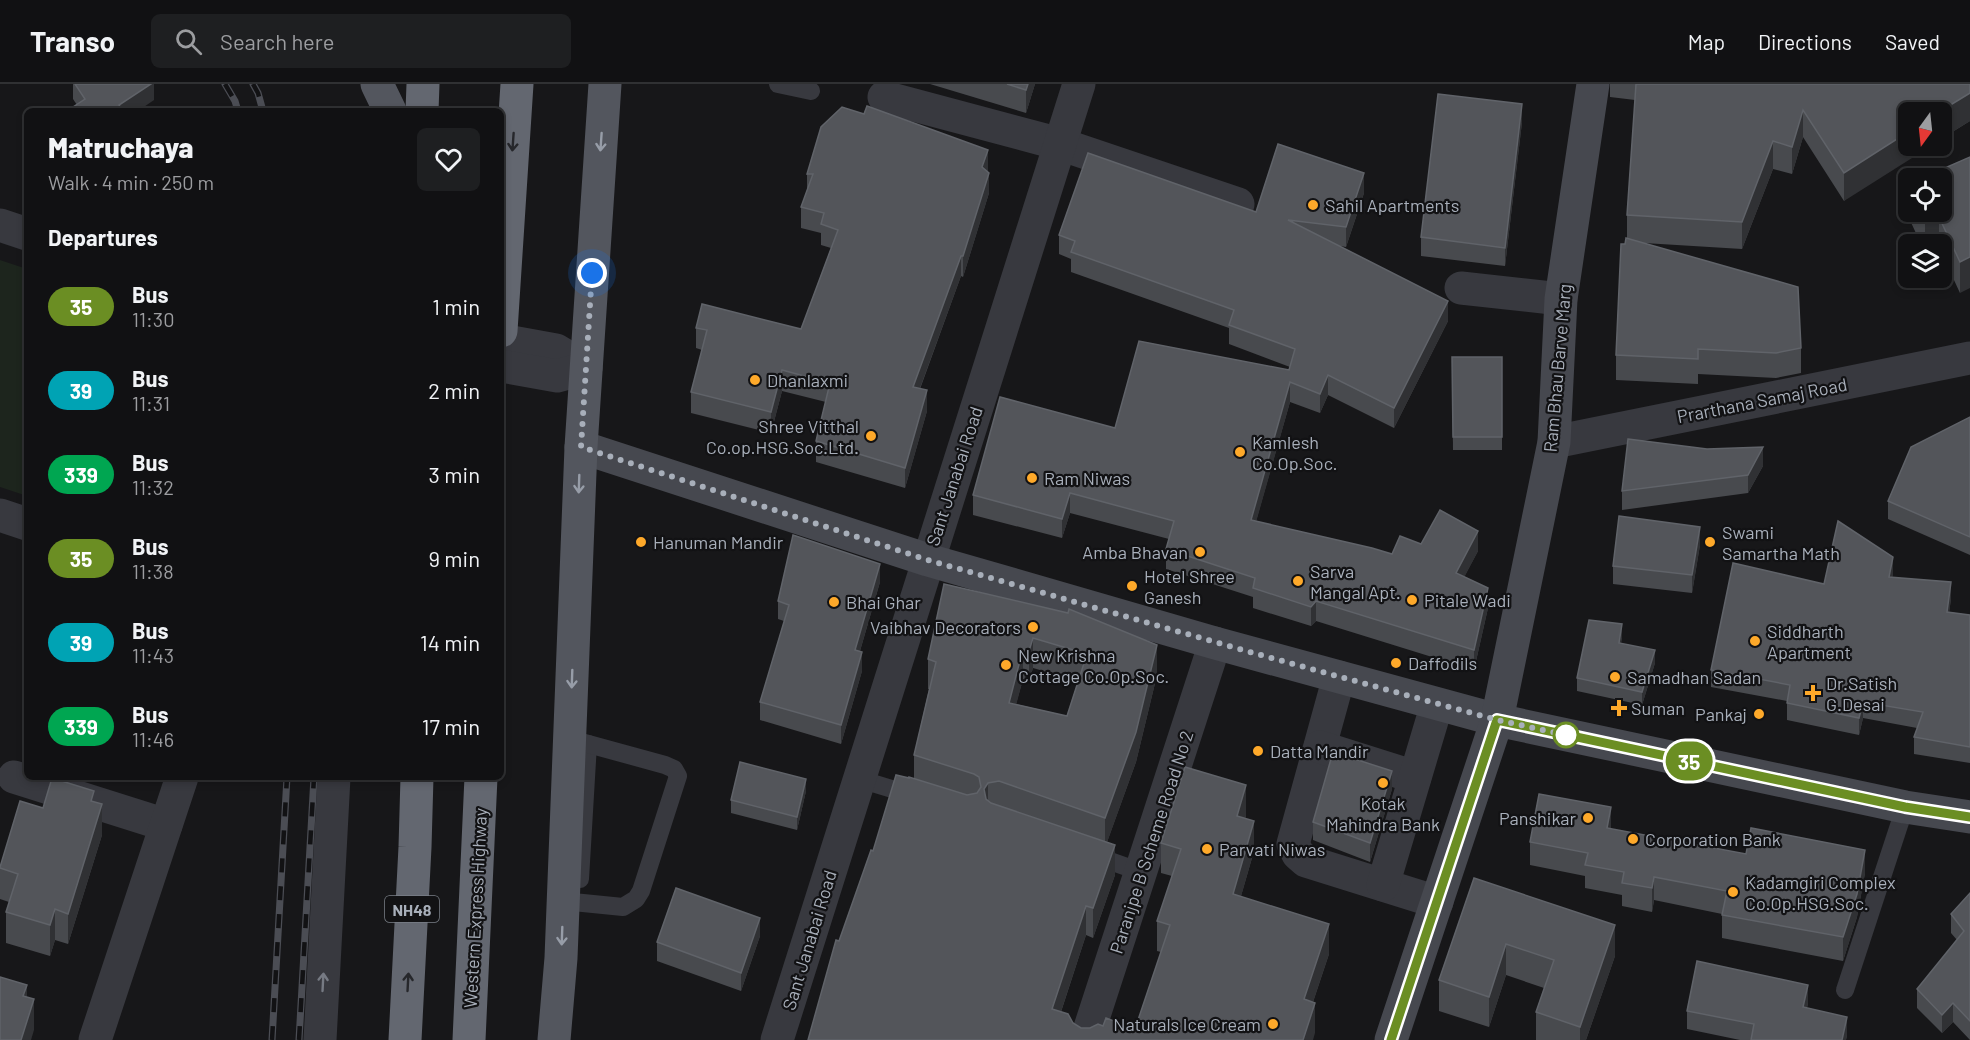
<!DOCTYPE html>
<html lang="en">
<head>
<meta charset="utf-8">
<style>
  :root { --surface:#111113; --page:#1e1f21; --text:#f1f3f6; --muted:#9c9da0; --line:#303133 }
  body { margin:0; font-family:Barlow,sans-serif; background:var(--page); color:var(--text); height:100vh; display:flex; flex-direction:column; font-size:22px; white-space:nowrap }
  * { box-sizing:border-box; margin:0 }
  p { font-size:20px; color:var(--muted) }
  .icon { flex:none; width:33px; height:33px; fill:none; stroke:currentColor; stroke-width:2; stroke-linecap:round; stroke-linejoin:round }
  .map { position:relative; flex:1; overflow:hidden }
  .details { position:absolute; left:24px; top:24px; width:480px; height:672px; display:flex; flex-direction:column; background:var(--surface); border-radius:9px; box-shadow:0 3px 9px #0003,0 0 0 2px var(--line) }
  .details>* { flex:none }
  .badge { padding:0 12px; border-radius:20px; font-size:21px; line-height:39px }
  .needle { width:39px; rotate:195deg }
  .buttons { position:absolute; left:1898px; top:18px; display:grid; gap:12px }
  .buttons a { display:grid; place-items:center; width:54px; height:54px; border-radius:9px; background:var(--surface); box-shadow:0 3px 9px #0003,0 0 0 2px var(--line); font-size:30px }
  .you { position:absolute; width:30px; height:30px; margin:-15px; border:4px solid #fff; border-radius:50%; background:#1a73e8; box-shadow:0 0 0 9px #1a73e833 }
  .map>.badge { position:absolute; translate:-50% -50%; box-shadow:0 0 0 3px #fff }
  h2 { padding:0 24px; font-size:22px; line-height:54px }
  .round { display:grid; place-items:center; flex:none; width:63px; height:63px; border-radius:9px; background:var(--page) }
  .overview { display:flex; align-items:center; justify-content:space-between; height:102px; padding:0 24px }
  h1 { font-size:28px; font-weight:800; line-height:45px }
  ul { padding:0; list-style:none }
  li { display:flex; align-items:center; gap:18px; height:84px; padding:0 24px }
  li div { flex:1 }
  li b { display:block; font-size:22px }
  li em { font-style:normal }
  li .badge { min-width:66px; font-weight:700; text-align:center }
  header { display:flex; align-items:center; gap:36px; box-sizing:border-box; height:84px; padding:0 30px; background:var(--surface); border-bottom:2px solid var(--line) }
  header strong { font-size:28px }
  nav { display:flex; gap:33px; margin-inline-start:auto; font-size:21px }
  .search { width:420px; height:54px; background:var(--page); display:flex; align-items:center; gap:15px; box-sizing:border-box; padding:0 21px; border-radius:9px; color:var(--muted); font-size:22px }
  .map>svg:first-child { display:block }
  .green { fill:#1d251d }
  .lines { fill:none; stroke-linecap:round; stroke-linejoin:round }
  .lane { stroke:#38393f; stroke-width:18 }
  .street { stroke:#38393f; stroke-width:33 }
  .secondary { stroke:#46484f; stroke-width:33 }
  .primary { stroke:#53565e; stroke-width:33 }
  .highway { stroke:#636770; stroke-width:33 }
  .rail-casing { stroke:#4b4d54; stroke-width:7 }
  .rail { stroke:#121214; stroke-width:4.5; stroke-dasharray:14; stroke-linecap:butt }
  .wall { fill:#484a4e; fill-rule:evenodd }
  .shaded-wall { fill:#303134 }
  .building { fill:#53555a; stroke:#606369; stroke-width:1.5; fill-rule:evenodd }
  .oneway { stroke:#26272b }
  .oneway2 { stroke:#979da8 }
  .oneway3 { stroke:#767a83 }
  .line-casing { stroke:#fff; stroke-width:14 }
  .line { stroke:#6b8e23; stroke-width:9 }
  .walk { stroke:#a8afba; stroke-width:6; stroke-dasharray:0 10.8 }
  .poi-dot { fill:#fea92a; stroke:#121214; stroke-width:2 }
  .stop-dot { fill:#fff; stroke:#6b8e23; stroke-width:3 }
  .labels { text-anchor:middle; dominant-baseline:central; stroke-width:4.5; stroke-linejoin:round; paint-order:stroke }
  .shield { fill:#121214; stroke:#7b8088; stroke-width:1.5 }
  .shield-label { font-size:16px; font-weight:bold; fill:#a8afba }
  .poi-label { font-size:18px; fill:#a8afba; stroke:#121214; text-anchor:start }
  .street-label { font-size:18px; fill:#a8afba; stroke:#121214 }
</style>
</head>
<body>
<header>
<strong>Transo</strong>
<div class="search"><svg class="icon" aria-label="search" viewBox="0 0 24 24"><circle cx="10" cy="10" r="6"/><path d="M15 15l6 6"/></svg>Search here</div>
<nav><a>Map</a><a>Directions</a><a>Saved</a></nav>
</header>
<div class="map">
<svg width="1970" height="956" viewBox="0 0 1970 956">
  <rect width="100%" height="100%" fill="#171719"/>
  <polygon class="green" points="0,176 27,185 27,412 0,403"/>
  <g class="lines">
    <g class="lane">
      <polyline points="778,0 811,7"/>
      <polyline points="859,695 915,712"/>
      <polyline points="1093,771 1141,788"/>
      <polyline points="580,795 588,660"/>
      <polyline points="563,817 623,823 636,815 641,807 678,692 674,685 665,681 570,655"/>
      <polyline points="1845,906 1905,723"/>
    </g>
    <g class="street">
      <polyline points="884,13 1060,60 1238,120"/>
      <polyline points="0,141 27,150"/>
      <polyline points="1461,204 1561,215"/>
      <polyline points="501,256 556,266 586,284"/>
      <polyline points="501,282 557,292 586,284"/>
      <polyline points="1554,358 1970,274"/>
      <polyline points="0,431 27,440"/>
      <polyline points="1339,593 1293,760 1298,770 1306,777 1437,818"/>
      <polyline points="1320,663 1415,693"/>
      <polyline points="14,693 166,741"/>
      <polyline points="1383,801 1437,620"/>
      <polyline points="95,956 182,693"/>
      <polyline points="320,956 334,693"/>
      <polyline points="777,956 1079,0"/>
      <polyline points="1086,956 1215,559"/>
    </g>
    <g class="secondary">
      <polyline points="581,363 928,476 1215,559 1497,636 1905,723 1970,733"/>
      <polyline points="1391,956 1497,636 1554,358 1561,215 1593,0"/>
    </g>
    <g class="primary">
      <polyline points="377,0 390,27"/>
      <polyline points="554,956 561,874 581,363 605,0"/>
    </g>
    <g class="highway">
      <polyline points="422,27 423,0"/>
      <polyline points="501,247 517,0"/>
      <polyline points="405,956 415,763 417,693"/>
      <polyline points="469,956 481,693"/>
    </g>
    <g class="rail-casing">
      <g id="rail">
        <polyline points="225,0 235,17 238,27"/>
        <polyline points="253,0 258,9 263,27"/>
        <polyline points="272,956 287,693"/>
        <polyline points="299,956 314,693"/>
      </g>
    </g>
    <use href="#rail" class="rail"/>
  </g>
  <g class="wall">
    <polygon points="73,0 154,0 154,16 77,21 73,15"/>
    <polygon points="930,0 1035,0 1026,29"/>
    <polygon points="1610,0 1970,0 1970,37 1941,55 1941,28 1844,117 1803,53 1792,90 1773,85 1742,165 1644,159 1801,264 1801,289 1776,294 1698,290 1698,300 1616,296 1616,271 1625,160 1627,154 1627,131 1635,16 1610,13"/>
    <polygon points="1522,38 1505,182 1421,172 1421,153"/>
    <polygon points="1970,73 1960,209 1941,168 1941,160 1921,160 1908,132 1908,101 1908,128 1941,128"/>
    <polygon points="988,87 989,109 963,193 961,192 920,305 927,327 905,404 816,378 816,357 826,318 782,307 771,349 691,329 691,308 702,266 696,264 696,244 801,245 831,164 821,161 821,149 801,144 801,123 807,106 807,90"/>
    <polygon points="1364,109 1346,163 1340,162 1448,237 1394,344 1328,311 1320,329 1290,318 1256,437 1392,470 1421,460 1478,467 1464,493 1488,524 1474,586 1316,537 1311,542 1253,524 1253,513 1166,485 1166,465 1169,455 1070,429 1062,454 973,431 973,411 1115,344 1289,286 1290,283 1229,260 1229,244 1071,188 1071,175 1059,170 1059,151 1256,128"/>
    <polygon points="1452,273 1502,273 1502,366 1453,366"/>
    <polygon points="1970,333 1970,471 1888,435 1888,417"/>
    <polygon points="1707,365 1763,382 1748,409 1622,426 1622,407"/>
    <polygon points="1700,461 1692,509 1613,500 1613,482"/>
    <polygon points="1893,490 1892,493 1951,515 1949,528 1970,531 1970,679 1914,670 1914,653 1917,644 1863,634 1859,651 1787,636 1787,617 1711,603 1711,586 1824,500"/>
    <polygon points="880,498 860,567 862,587 841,660 760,636 760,618 784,537 778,535 778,517"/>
    <path d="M944 500 1157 591 1136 678 1107 758 1115 791 1093 854 1086 851 1061 928 1073 939 1081 944H1090L1103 942 1135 945 1161 868 1157 867V837L1172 792 1161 789V759L1246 731 1245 735 1254 767 1241 812 1329 870 1313 918 1315 949 808 956 839 857 873 767 909 694H914V671L929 605H928V575ZM1033 584 1078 597 1067 632 1016 620 1023 595 1029 597Z"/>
    <polygon points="1622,553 1621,559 1655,579 1642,621 1577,607 1577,594"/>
    <polygon points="1392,705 1370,778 1313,756 1313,738"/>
    <polygon points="806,707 797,746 731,729 731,716"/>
    <polygon points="94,718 102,751 68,860 55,856 50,872 6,859 6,828 9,818 0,815 0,783 43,724"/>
    <polygon points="1611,745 1746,770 1865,789 1857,833 1843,877 1722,854 1722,830 1654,816 1652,828 1622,822 1622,811 1585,804 1585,792 1530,781 1530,758"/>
    <polygon points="1474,794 1615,872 1586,956 1536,956 1536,928 1544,904 1506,891 1489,943 1439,927 1439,896"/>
    <polygon points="1970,809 1970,956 1953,938 1942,949 1917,924 1917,905 1957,856 1951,849 1951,830"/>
    <polygon points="760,852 741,907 657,877 657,858"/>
    <polygon points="1808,919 1807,924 1847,951 1846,956 1740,956 1687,945 1687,927"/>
  </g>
  <g class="shaded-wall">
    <polygon points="151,0 154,0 154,16 138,27 119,27 119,21"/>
    <polygon points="1028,0 1035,0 1026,29 1026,6"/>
    <polygon points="1970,9 1970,37 1941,55 1941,28 1939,28"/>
    <polygon points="1522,20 1522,38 1505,182 1505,164"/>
    <polygon points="1803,26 1803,53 1792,90 1792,63"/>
    <polygon points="1908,48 1908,62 1931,62 1844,117 1844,89"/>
    <polygon points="1773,57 1773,85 1742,165 1742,138"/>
    <polygon points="988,66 988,87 982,104 982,83"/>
    <polygon points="989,89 989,109 963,193 963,172"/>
    <polygon points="1364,89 1364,109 1346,163 1346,143"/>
    <polygon points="1939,133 1939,160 1925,160 1925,139"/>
    <polygon points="961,172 961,192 913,323 913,303"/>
    <polygon points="1970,173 1970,204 1960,209 1960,178"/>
    <polygon points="1448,217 1448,237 1394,344 1394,324"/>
    <polygon points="782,286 782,307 771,349 771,328"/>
    <polygon points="1328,291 1328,311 1320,329 1320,310"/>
    <polygon points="1290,298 1290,318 1251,456 1251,436"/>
    <polygon points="927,306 927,327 905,404 905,384"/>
    <polygon points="1763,363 1763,382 1748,409 1748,391"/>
    <polygon points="1070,409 1070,429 1062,454 1062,435"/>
    <polygon points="1700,443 1700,461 1692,509 1692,491"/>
    <polygon points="1478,447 1478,467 1456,509 1456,489"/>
    <polygon points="1893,473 1893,490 1889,510 1889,493"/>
    <polygon points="880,480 880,498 855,584 855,566"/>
    <polygon points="1951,498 1951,515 1947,545 1947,528"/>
    <polygon points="1488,504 1488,524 1474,586 1474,566"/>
    <polygon points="1316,517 1316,537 1311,542 1311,523"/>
    <polygon points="1622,540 1622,553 1619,572 1619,559"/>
    <polygon points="1033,554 1033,584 1029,597 1029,567"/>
    <polygon points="1157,561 1157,591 1136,678 1105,764 1105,734"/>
    <polygon points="1023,565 1023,595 1009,648 1009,619"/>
    <polygon points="1655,566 1655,579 1642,621 1642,608"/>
    <polygon points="862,568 862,587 841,660 841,641"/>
    <polygon points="1863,618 1863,634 1859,651 1859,634"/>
    <polygon points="1392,687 1392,705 1370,778 1370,759"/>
    <polygon points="806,695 806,707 797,746 797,733"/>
    <polygon points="988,699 988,729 984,705"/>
    <polygon points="1246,701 1246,731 1237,762 1237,732"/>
    <polygon points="102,720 102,751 68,860 68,830"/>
    <polygon points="1611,723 1611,746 1607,744"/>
    <polygon points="1254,737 1254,767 1233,840 1233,810"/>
    <polygon points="1115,761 1115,791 1093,854 1093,824"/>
    <polygon points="1865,766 1865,789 1857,833 1843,877 1843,853"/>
    <polygon points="1654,793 1654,816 1652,828 1652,804"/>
    <polygon points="1086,822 1086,851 1052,955 1052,925"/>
    <polygon points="55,825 55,856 50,872 50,841"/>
    <polygon points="760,834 760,852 741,907 741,889"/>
    <polygon points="1329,840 1329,870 1304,945 1304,915"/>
    <polygon points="1615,841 1615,872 1586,956 1580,956 1580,943"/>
    <polygon points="1506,860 1506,891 1489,943 1489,913"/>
    <polygon points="27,901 27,932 23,912"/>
    <polygon points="1808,901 1808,919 1803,941 1803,923"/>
    <polygon points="34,915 34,946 31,956 21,956"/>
    <polygon points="1315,919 1315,949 1313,956 1303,956"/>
    <polygon points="1953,919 1953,938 1942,949 1942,931"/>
    <polygon points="1847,933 1847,951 1846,956 1842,956"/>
  </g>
  <g class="building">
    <polygon points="75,0 151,0 119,21 123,27 67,27 85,15"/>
    <polygon points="1007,0 1028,0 1026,6"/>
    <polygon points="1636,0 1970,0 1970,9 1939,28 1908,28 1908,48 1844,89 1803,26 1792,63 1773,57 1742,138 1627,131"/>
    <polygon points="1438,10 1522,20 1505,164 1421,153"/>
    <polygon points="867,22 988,66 982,83 989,89 963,172 961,172 913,303 927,306 905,384 816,357 830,299 782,286 771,328 691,308 707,246 696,244 702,220 801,245 838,146 821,140 824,129 801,123 813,90 807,90 821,43 842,23 864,30"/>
    <polygon points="1278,60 1364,89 1346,143 1288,136 1448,217 1394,324 1328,291 1320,310 1290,298 1251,436 1372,464 1392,470 1400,452 1421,460 1440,426 1478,447 1456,489 1488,504 1474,566 1316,517 1311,523 1253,504 1255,494 1166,465 1174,437 1070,409 1062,435 973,411 1000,313 1115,344 1139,257 1289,286 1295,265 1229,241 1234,226 1071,168 1075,157 1059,151 1088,69 1256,128"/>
    <polygon points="1970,73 1970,173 1960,178 1939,133 1925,139 1920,128 1941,128 1941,94 1922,94"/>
    <polygon points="1626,154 1798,203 1801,264 1776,269 1698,265 1698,275 1616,271 1621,160 1625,160"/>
    <polygon points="1452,273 1502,273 1502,353 1453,353"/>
    <polygon points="1970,333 1970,453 1888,417 1911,363"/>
    <polygon points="1628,355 1707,365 1763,363 1748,391 1622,407"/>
    <polygon points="1619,432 1700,443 1692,491 1613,482"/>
    <polygon points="1838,437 1893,473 1889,493 1951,498 1947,528 1970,531 1970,663 1914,653 1923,628 1863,618 1859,634 1787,619 1790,601 1711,586 1733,479 1824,500"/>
    <polygon points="793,451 880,480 855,566 862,568 841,641 760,618 789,521 778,517"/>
    <path d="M944 500 1068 529 1069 525 1157 561 1136 648 1105 734 999 697 988 699 984 705 986 715 991 719 1115 761 1093 824 1086 822 1052 925 1068 930 1073 939 1081 944H1090L1098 940 1103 942 1106 934 1135 945 1170 841 1157 837 1181 765 1161 759 1185 683 1246 701 1237 732 1254 737 1233 810 1329 840 1304 915 1315 919 1303 956H808L836 856 839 857 871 766 873 767 896 691 909 694V693L967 711 977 709 981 703 979 693 974 690 914 671 936 578 928 575ZM1033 554 1087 570 1067 632 1009 619 1023 565 1029 567Z"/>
    <polygon points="1589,536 1622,540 1619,559 1655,566 1642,608 1577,594"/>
    <polygon points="1333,668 1392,687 1370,759 1313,738"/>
    <polygon points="740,678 806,695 797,733 731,716"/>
    <polygon points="52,694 94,707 91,717 102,720 68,830 55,825 50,841 6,828 18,790 0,784 0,783 20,717 43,724"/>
    <polygon points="1539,710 1611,723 1607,744 1746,770 1751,744 1865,766 1857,810 1843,853 1722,831 1727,807 1654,793 1652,804 1622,799 1624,788 1585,781 1588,769 1530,758"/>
    <polygon points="1474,794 1615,841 1580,943 1536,928 1554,876 1506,860 1489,913 1439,896"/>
    <polygon points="676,804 760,834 741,889 657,858"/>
    <polygon points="1970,809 1970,937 1953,919 1942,931 1917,905 1964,847 1951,830"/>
    <polygon points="1697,877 1808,901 1803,923 1847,933 1842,956 1751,956 1754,940 1687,927"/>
    <polygon points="0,893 27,901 23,912 34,915 21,956 0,956"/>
  </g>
  <defs><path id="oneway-shaft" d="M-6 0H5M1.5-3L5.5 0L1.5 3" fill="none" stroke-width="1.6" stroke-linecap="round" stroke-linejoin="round" transform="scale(1.5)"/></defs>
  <g class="oneway">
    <use href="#oneway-shaft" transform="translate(513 58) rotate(94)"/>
    <use href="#oneway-shaft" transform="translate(408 898) rotate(-87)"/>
  </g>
  <g class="oneway2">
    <use href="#oneway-shaft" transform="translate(601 58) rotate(94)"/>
    <use href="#oneway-shaft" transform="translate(579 400) rotate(92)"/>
    <use href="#oneway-shaft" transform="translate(572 595) rotate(92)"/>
    <use href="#oneway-shaft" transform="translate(562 852) rotate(92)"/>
  </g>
  <use class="oneway3" href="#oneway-shaft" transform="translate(323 898) rotate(-87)"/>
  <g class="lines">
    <g class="line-casing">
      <polyline id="line" points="1391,956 1497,636 1905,723 1970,733"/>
    </g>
    <use href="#line" class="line"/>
    <polyline class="walk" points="592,189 581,363 928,476 1257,570 1497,636 1566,651"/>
  </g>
  <g class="poi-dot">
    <circle cx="1313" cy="121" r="6"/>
    <circle cx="755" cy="296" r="6"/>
    <circle cx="871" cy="352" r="6"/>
    <circle cx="1240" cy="368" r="6"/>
    <circle cx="1032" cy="394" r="6"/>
    <circle cx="641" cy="458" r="6"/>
    <circle cx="1710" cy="458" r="6"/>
    <circle cx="1200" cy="468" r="6"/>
    <circle cx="1298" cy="497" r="6"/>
    <circle cx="1132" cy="502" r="6"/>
    <circle cx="1412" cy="516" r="6"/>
    <circle cx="834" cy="518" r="6"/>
    <circle cx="1033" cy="543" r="6"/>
    <circle cx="1755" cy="557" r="6"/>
    <circle cx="1396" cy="579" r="6"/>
    <circle cx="1006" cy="581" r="6"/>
    <circle cx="1615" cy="593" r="6"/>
    <path d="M1810 600h6v6h6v6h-6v6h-6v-6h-6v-6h6z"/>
    <path d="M1616 615h6v6h6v6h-6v6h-6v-6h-6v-6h6z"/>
    <circle cx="1759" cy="630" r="6"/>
    <circle cx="1258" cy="667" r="6"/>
    <circle cx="1383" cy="699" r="6"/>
    <circle cx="1588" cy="734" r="6"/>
    <circle cx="1633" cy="755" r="6"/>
    <circle cx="1207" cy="765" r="6"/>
    <circle cx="1733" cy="808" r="6"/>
    <circle cx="1273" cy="940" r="6"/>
  </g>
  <circle class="stop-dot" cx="1566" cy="651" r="12"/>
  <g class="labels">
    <rect class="shield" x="385" y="812" width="54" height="26" rx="4.5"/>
    <g class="shield-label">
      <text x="412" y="825">NH48</text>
    </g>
    <g class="poi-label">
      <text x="1325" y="121">Sahil Apartments</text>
      <text x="767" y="296">Dhanlaxmi</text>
      <text x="859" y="342" text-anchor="end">Shree Vitthal<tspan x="859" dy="21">Co.op.HSG.Soc.Ltd.</tspan></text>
      <text x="1252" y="358">Kamlesh<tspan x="1252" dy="21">Co.Op.Soc.</tspan></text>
      <text x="1044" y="394">Ram Niwas</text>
      <text x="1722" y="448">Swami<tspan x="1722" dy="21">Samartha Math</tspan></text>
      <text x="653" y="458">Hanuman Mandir</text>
      <text x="1188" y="468" text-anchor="end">Amba Bhavan</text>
      <text x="1310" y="487">Sarva<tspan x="1310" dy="21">Mangal Apt.</tspan></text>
      <text x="1144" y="492">Hotel Shree<tspan x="1144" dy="21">Ganesh</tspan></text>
      <text x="1424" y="516">Pitale Wadi</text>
      <text x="846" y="518">Bhai Ghar</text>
      <text x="1021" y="543" text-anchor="end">Vaibhav Decorators</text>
      <text x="1767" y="547">Siddharth<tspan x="1767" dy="21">Apartment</tspan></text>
      <text x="1018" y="571">New Krishna<tspan x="1018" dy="21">Cottage Co.Op.Soc.</tspan></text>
      <text x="1408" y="579">Daffodils</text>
      <text x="1627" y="593">Samadhan Sadan</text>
      <text x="1826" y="599">Dr.Satish<tspan x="1826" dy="21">G.Desai</tspan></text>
      <text x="1631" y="624">Suman</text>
      <text x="1747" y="630" text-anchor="end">Pankaj</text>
      <text x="1270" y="667">Datta Mandir</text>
      <text x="1383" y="719" text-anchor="middle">Kotak<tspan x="1383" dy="21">Mahindra Bank</tspan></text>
      <text x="1576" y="734" text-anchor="end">Panshikar</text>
      <text x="1645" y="755">Corporation Bank</text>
      <text x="1219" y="765">Parvati Niwas</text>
      <text x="1745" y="798">Kadamgiri Complex<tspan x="1745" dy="21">Co.Op.HSG.Soc.</tspan></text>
      <text x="1261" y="940" text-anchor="end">Naturals Ice Cream</text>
    </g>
    <g class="street-label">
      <text transform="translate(1557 284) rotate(-85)">Ram Bhau Barve Marg</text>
      <text transform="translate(1762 316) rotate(-11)">Prarthana Samaj Road</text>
      <text transform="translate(954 392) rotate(-72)">Sant Janabai Road</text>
      <text transform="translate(1151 758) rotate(-72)">Paranjpe B Scheme Road No 2</text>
      <text transform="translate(475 824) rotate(-87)">Western Express Highway</text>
      <text transform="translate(809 856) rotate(-73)">Sant Janabai Road</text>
    </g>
  </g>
</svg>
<div class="buttons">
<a><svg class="needle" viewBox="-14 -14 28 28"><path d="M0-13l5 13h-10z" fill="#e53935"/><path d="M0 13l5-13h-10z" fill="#9c9da0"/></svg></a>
<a><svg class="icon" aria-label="locate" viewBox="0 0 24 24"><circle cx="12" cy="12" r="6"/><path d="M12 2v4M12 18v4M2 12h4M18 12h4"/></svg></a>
<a><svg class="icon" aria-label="layers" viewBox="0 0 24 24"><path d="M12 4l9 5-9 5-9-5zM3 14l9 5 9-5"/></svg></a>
</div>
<div class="you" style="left:592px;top:189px"></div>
<b class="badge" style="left:1689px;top:677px;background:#6b8e23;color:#fff">35</b>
<section class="details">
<div class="overview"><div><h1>Matruchaya</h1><p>Walk · 4 min · 250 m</p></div><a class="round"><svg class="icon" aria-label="heart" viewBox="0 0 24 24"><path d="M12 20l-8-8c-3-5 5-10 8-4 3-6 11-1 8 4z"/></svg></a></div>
<h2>Departures</h2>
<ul>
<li><span class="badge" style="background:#6b8e23;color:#fff">35</span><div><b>Bus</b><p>11:30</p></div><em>1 min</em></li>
<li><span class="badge" style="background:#00a3b4;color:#fff">39</span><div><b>Bus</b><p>11:31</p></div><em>2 min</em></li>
<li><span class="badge" style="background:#00a651;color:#fff">339</span><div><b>Bus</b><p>11:32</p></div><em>3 min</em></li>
<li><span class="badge" style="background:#6b8e23;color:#fff">35</span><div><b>Bus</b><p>11:38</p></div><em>9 min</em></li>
<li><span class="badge" style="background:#00a3b4;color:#fff">39</span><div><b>Bus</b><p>11:43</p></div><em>14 min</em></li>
<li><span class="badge" style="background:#00a651;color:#fff">339</span><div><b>Bus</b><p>11:46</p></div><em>17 min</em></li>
</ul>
</section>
</div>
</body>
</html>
